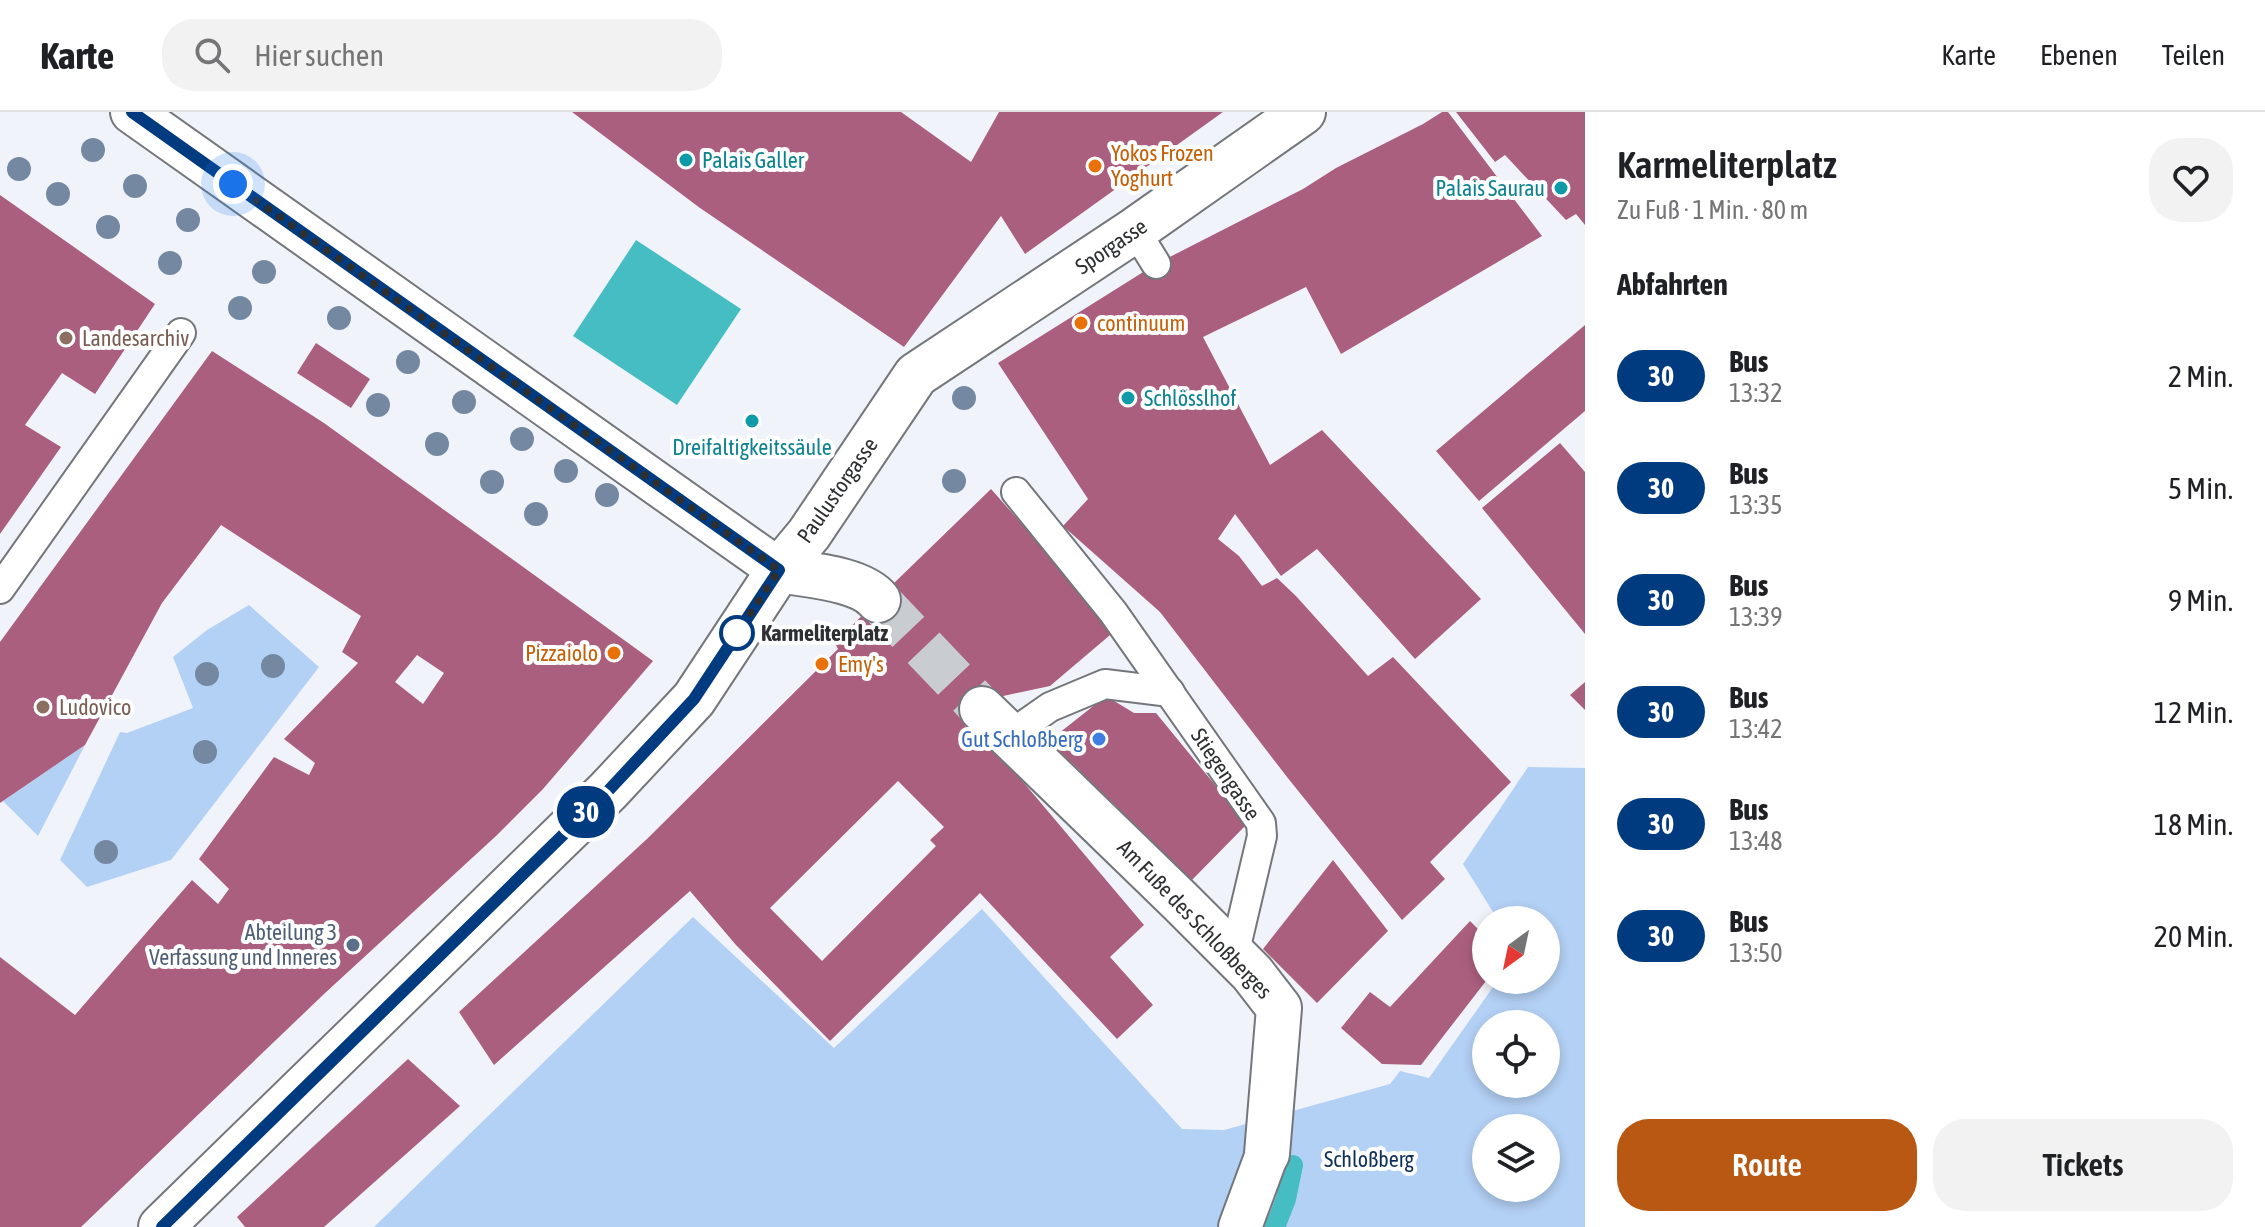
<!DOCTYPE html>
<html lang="de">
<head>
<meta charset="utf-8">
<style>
  :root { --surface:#fff; --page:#f2f2f2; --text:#202124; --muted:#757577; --line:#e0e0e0; --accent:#b85812 }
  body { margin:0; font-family:"Asap Condensed",sans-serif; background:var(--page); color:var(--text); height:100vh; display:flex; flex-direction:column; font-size:30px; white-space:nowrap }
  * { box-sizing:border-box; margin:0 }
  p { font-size:26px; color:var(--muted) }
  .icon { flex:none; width:44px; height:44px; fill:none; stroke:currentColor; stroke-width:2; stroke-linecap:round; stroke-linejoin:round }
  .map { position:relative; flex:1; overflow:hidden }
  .side { display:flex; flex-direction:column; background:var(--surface); width:680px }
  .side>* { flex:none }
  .badge { padding:0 16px; border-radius:26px; font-size:28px; line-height:52px }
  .needle { width:52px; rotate:213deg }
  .tools { position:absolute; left:1472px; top:794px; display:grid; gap:16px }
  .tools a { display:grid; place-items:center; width:88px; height:88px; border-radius:50%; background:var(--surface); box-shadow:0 4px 12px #0003; font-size:40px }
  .you { position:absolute; width:40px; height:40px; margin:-20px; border:6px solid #fff; border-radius:50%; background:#1a73e8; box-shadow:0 0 0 12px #1a73e833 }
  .map>.badge { position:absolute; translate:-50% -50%; box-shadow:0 0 0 4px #fff }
  h2 { padding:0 32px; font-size:30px; line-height:72px }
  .round { display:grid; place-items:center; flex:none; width:84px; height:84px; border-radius:32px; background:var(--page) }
  .summary { display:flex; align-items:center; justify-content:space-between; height:136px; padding:0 32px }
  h1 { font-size:38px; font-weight:600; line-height:60px }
  .primary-button { display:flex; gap:16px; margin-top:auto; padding:16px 32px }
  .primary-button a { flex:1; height:92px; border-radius:32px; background:var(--accent); color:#fff; font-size:32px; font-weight:600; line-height:92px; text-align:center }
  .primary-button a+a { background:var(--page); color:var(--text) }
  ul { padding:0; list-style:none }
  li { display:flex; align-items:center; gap:24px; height:112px; padding:0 32px }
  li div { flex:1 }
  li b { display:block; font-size:30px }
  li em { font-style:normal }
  li .badge { min-width:88px; font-weight:700; text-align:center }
  header { display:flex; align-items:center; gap:48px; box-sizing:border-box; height:112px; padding:0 40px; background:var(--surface); border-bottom:2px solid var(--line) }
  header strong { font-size:38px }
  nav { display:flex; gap:44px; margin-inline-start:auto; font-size:28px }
  .search { width:560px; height:72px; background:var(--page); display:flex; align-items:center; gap:20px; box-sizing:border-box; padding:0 28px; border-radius:32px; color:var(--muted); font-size:30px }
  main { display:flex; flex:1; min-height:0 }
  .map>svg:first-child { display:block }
  .green { fill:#b3d0f5; fill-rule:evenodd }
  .water { fill:#46bcc3 }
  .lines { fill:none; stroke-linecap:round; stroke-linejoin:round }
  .stream { stroke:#46bcc3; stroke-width:20 }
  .building { fill:#ab5f7e; fill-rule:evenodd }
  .minor-tunnel { stroke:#c9cdd2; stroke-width:44; stroke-dasharray:44 22; stroke-linecap:butt }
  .service-casing { stroke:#73777c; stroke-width:32 }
  .pedestrian-casing { stroke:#73777c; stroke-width:46 }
  .minor-casing { stroke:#73777c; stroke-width:48 }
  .service { stroke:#fff; stroke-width:28 }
  .pedestrian { stroke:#fff; stroke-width:42 }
  .minor { stroke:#fff; stroke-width:44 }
  .tree { fill:#7488a1 }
  .line-casing { stroke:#fff; stroke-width:18 }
  .line { stroke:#003b80; stroke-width:12 }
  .walk { stroke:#2d2f31; stroke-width:8; stroke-dasharray:0 14.4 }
  .culture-dot { fill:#0f9aa8; stroke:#fff; stroke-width:3 }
  .food-dot { fill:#e8710a; stroke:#fff; stroke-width:3 }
  .education-dot { fill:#8d6e63; stroke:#fff; stroke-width:3 }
  .stop-dot { fill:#fff; stroke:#003b80; stroke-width:4 }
  .shop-dot { fill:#3f7fe0; stroke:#fff; stroke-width:3 }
  .service-dot { fill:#5c6f8a; stroke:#fff; stroke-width:3 }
  .labels { text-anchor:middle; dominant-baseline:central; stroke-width:8; stroke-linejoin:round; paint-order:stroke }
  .food-label { font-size:22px; fill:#c56008; stroke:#fff; text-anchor:start }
  .culture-label { font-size:22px; fill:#0d838f; stroke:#fff; text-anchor:start }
  .street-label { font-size:22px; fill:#2d2f31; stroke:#fff }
  .education-label { font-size:22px; fill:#785e54; stroke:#fff; text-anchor:start }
  .stop-label { font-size:22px; font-weight:bold; fill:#2d2f31; stroke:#fff; text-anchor:start }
  .shop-label { font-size:22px; fill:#366cbe; stroke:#fff; text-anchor:end }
  .service-label { font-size:22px; fill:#4e5e75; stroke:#fff; text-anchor:end }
  .park-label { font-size:22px; fill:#0f3058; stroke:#fff }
</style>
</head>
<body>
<header>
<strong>Karte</strong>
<div class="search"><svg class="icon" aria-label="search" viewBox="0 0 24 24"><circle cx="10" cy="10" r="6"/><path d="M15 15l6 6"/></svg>Hier suchen</div>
<nav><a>Karte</a><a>Ebenen</a><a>Teilen</a></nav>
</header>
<main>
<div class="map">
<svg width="1585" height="1115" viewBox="0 0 1585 1115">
  <rect width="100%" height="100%" fill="#f0f4fa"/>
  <g class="green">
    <polygon points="249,493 319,555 171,748 87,775 60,748 120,620 127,621 193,596 173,545 207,518"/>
    <polygon points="85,633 38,724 3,689"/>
    <path d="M1528 655 1585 656V1115H374L693 805 834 936 982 797 1182 1017 1224 1018 1390 972 1400 959 1429 966 1498 868H1546V808H1498L1463 752ZM1486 912H1546V972H1486ZM1486 1016H1546V1076H1486Z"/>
  </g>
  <polygon class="water" points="636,128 741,197 677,293 573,224"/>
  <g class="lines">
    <polyline class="stream" points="1275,1115 1286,1087 1293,1053"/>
  </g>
  <g class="building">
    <polygon points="572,0 901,0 971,50 999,0 1223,0 1025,142 1001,104 904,235 700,96"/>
    <polygon points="1442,0 1448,0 1542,124 1341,242 1306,175 1203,225 1270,353 1322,318 1481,487 1415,547 1317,437 1281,464 1235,402 1218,427 1239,444 1262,474 1277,466 1296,484 1368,564 1393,545 1511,670 1430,750 1445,767 1402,808 1287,665 1160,500 1063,414 1088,387 998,251 1156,152 1303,77 1336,56 1423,12"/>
    <polygon points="1456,0 1585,0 1585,113 1576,102 1566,108 1505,43 1495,50"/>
    <polygon points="0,83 155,192 95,282 62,261 25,313 61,335 0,422"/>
    <polygon points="1585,213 1585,299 1479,389 1436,339"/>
    <polygon points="316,231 370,267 351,296 297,261"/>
    <path d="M212 239 324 311 653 549 543 677 496 724 324 882 81 1115H0V845L75 903 192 768 218 792 229 777 199 747 274 645 309 663 315 651 284 627 358 551 342 540 361 504 221 413 162 491 85 633 0 691V530ZM417 543 444 561 423 592 395 570Z"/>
    <polygon points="1560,331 1585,360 1585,522 1482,396"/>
    <path d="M991 377 1116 518 1050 574 994 586 965 614 1013 658 1144 813 1110 845 1153 893 1117 927 980 781 830 929 736 833 690 779 494 953 459 900 648 726 838 537 835 531 891 474ZM898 669 944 715 930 728 936 734 822 849 770 796Z"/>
    <polygon points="1585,570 1585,598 1570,583"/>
    <polygon points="1106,584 1134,601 1156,601 1247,712 1192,768 1049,629"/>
    <polygon points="1333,748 1388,819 1317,891 1263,837"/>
    <polygon points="1470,809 1486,825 1486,869 1421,953 1382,952 1341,916 1370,880 1390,895"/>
    <polygon points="408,947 460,994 324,1115 245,1115 237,1105"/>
  </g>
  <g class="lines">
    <polyline class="minor-tunnel" points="878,488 982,597"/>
    <g class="service-casing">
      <g id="service">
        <polyline points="1135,118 1156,152"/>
        <polyline points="1016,380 1113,500 1261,711 1262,724 1234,843"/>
        <polyline points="0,477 181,221"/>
        <polyline points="1010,623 1050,595 1105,572 1170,580"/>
      </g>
    </g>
    <g class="pedestrian-casing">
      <g id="pedestrian">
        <polyline points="132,0 779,458"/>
        <polyline points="1240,1115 1267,1042"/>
      </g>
    </g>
    <g class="minor-casing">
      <g id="minor">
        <path d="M779 458C806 463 860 466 878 488"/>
        <polyline points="982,597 1180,789 1252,861 1279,896 1267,1042"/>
        <polyline points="161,1115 608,679 694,587 779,458 809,422 916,263 1135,118 1303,0"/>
      </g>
    </g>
    <use href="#service" class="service"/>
    <use href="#pedestrian" class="pedestrian"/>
    <use href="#minor" class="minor"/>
  </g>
  <g class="tree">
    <circle cx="93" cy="38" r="12"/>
    <circle cx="19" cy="57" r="12"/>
    <circle cx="135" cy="74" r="12"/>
    <circle cx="58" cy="82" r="12"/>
    <circle cx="188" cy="108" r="12"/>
    <circle cx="108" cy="115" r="12"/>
    <circle cx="170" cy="151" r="12"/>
    <circle cx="264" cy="160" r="12"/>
    <circle cx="240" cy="196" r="12"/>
    <circle cx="339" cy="206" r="12"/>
    <circle cx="408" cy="250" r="12"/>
    <circle cx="964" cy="286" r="12"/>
    <circle cx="464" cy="290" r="12"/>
    <circle cx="378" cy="293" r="12"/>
    <circle cx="522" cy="327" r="12"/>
    <circle cx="437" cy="332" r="12"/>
    <circle cx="566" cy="359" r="12"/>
    <circle cx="954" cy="369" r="12"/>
    <circle cx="492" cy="370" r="12"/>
    <circle cx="607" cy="383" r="12"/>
    <circle cx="536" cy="402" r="12"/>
    <circle cx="273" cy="554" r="12"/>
    <circle cx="207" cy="562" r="12"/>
    <circle cx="205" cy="640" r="12"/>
    <circle cx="106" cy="740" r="12"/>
  </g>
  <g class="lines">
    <g class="line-casing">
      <polyline id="line" points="132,0 779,458 694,587 608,679 162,1115"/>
    </g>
    <use href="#line" class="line"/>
    <polyline class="walk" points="233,72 779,458 732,529 737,521"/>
  </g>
  <g class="culture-dot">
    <circle cx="686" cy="48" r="8"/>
    <circle cx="1561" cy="76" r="8"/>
    <circle cx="1128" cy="286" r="8"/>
    <circle cx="752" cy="309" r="8"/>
  </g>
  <g class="food-dot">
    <circle cx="1095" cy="54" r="8"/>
    <circle cx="1081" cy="211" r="8"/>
    <circle cx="614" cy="541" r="8"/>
    <circle cx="822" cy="552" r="8"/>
  </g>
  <g class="education-dot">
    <circle cx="66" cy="226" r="8"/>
    <circle cx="43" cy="595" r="8"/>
  </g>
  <circle class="stop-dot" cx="737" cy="521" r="16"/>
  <circle class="shop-dot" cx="1099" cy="627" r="8"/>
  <circle class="service-dot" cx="353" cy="833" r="8"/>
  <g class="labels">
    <g class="food-label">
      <text x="1111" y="41">Yokos Frozen<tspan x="1111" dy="25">Yoghurt</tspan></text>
      <text x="1097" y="211">continuum</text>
      <text x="598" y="541" text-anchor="end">Pizzaiolo</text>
      <text x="838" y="552">Emy's</text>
    </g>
    <g class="culture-label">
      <text x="702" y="48">Palais Galler</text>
      <text x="1545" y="76" text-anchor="end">Palais Saurau</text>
      <text x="1144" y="286">Schlösslhof</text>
      <text x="752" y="335" text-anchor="middle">Dreifaltigkeitssäule</text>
    </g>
    <g class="street-label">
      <text transform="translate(1111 134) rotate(-34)">Sporgasse</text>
      <text transform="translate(837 378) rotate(-55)">Paulustorgasse</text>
      <text transform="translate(1226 662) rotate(56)">Stiegengasse</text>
      <text transform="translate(1195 807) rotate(46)">Am Fuße des Schloßberges</text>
    </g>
    <g class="education-label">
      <text x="82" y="226">Landesarchiv</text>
      <text x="59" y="595">Ludovico</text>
    </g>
    <g class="stop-label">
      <text x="761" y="521">Karmeliterplatz</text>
    </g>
    <g class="shop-label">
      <text x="1083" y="627">Gut Schloßberg</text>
    </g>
    <g class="service-label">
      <text x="337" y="820">Abteilung 3<tspan x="337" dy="25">Verfassung und Inneres</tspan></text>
    </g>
    <g class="park-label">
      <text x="1369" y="1047">Schloßberg</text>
    </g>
  </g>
</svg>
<div class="tools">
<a><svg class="needle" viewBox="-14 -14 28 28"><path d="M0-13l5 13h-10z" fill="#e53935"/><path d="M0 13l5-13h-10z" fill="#757577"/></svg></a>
<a><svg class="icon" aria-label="locate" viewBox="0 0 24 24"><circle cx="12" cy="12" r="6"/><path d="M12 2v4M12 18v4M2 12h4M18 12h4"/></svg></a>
<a><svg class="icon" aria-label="layers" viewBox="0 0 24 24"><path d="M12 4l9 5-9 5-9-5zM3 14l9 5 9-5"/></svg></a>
</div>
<div class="you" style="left:233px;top:72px"></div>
<b class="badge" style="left:586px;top:700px;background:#003b80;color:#fff">30</b>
</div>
<section class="side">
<div class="summary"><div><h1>Karmeliterplatz</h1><p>Zu Fuß · 1 Min. · 80 m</p></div><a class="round"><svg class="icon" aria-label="heart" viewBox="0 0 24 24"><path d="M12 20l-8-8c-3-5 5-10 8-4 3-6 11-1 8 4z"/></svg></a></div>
<h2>Abfahrten</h2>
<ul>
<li><span class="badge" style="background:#003b80;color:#fff">30</span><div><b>Bus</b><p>13:32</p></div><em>2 Min.</em></li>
<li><span class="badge" style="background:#003b80;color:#fff">30</span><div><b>Bus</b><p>13:35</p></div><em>5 Min.</em></li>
<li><span class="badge" style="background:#003b80;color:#fff">30</span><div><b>Bus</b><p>13:39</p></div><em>9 Min.</em></li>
<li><span class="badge" style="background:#003b80;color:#fff">30</span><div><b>Bus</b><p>13:42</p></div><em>12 Min.</em></li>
<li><span class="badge" style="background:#003b80;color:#fff">30</span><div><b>Bus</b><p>13:48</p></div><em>18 Min.</em></li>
<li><span class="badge" style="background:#003b80;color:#fff">30</span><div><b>Bus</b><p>13:50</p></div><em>20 Min.</em></li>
</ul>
<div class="primary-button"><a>Route</a><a>Tickets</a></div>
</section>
</main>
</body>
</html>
